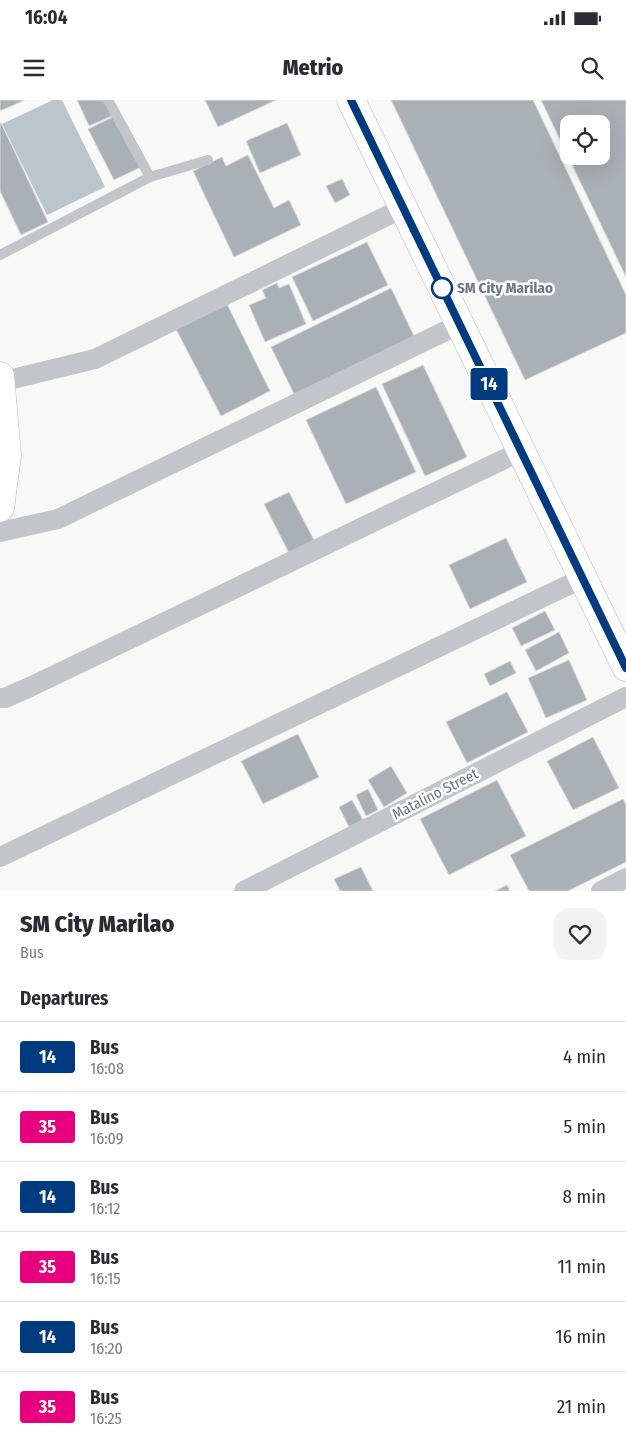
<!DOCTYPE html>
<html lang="en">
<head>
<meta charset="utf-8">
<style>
  :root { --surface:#fff; --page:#f2f2f3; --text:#2b2b33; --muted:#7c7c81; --line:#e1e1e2 }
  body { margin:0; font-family:"Fira Sans Condensed",sans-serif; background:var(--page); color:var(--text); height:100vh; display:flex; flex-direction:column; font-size:19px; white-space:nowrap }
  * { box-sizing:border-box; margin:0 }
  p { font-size:16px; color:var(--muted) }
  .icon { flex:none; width:28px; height:28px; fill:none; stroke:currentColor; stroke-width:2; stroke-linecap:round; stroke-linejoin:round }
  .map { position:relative; height:791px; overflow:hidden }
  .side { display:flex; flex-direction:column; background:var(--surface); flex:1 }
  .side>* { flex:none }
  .badge { padding:0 10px; border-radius:4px; font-size:18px; line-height:32px }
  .controls { position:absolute; left:560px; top:15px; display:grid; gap:10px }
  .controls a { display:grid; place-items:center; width:50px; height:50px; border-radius:10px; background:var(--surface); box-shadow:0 5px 20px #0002; font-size:25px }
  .map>.badge { position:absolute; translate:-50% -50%; box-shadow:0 0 0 2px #fff }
  h2 { padding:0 20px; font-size:19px; line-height:45px }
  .round { display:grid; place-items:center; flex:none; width:52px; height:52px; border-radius:15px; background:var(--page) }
  .headline { display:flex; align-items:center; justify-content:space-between; height:85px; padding:0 20px }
  h1 { font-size:24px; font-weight:800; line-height:38px }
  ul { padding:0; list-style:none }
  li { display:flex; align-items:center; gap:15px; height:70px; padding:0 20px; border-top:1px solid var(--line) }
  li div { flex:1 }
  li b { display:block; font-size:19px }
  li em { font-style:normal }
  li .badge { min-width:55px; font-weight:700; text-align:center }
  .status { display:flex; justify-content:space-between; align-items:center; height:35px; padding:0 25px; background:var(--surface); direction:ltr }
  .status svg { height:14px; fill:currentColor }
  header { display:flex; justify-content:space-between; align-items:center; height:65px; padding:0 20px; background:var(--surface); font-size:22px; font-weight:800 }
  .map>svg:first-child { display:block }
  .water { fill:#bcc5cb }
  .building { fill:#a9b0b6; stroke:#dadad8; fill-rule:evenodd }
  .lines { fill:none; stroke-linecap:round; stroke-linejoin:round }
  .secondary-casing { stroke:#b4b9be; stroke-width:29 }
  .trunk-casing { stroke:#b5b8bc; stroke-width:29 }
  .service { stroke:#c2c5c9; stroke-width:10 }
  .minor { stroke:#c2c5c9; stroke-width:20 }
  .secondary { stroke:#fff; stroke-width:28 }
  .trunk { stroke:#fff; stroke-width:28 }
  .line-casing { stroke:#fff; stroke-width:11 }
  .line { stroke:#003b80; stroke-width:8 }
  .stop-dot { fill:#fff; stroke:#003b80; stroke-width:2.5 }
  .labels { text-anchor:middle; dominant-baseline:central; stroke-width:5; stroke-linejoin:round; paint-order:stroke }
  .stop-label { font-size:15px; font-weight:bold; fill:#697785; stroke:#fff; text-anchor:start }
  .street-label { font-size:15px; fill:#697785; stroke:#fff }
</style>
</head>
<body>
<div class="status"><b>16:04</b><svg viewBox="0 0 49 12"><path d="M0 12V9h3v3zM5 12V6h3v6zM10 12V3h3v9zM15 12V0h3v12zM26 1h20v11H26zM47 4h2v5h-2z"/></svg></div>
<header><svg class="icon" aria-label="menu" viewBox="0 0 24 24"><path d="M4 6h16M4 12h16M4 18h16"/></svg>Metrio<svg class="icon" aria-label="search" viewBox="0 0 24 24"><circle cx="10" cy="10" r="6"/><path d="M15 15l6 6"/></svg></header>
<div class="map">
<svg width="626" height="791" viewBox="0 0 626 791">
  <rect width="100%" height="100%" fill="#f8f8f6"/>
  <polygon class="water" points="53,0 62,0 105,87 47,115 2,24"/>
  <g class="building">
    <polygon points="0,0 25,0 0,11"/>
    <polygon points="77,0 105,0 112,16 89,26"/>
    <polygon points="205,0 276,0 218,27"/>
    <polygon points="391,0 533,0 626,195 626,233 525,280"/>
    <path d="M541 0H626V177ZM569 24H601V56H569Z"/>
    <polygon points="115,16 141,67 114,80 88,29"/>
    <polygon points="1,23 48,122 21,135 0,91 0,24"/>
    <polygon points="287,23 301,55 260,73 246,41"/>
    <polygon points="248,55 274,108 289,100 301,125 234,157 193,71 222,57 226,66"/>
    <polygon points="342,79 350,95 335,103 326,86"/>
    <polygon points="367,142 388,185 313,221 292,177"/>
    <polygon points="277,183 279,188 289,184 306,224 265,242 249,205 266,198 262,190"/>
    <polygon points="391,188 415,238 295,296 271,247"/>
    <polygon points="227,204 270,291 221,316 176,229"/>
    <polygon points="423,265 467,357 425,376 382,284"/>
    <polygon points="376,287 416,372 346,404 306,320"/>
    <polygon points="289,392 314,440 289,453 264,404"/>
    <polygon points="506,438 527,482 470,509 449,465"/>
    <polygon points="545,511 555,530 521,546 512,528"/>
    <polygon points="559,532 569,553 536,571 525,550"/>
    <polygon points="569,560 587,600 546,618 528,578"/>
    <polygon points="510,561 516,573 490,586 484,574"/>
    <polygon points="507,592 528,632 467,663 446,622"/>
    <polygon points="298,634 319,677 263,704 241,661"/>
    <polygon points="593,637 619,688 573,710 547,661"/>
    <polygon points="391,666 407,693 384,707 368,680"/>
    <polygon points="497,680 526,736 449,775 420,719"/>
    <polygon points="368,689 378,710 366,716 356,695"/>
    <polygon points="623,699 626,705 626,762 568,791 529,791 510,755"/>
    <polygon points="352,700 363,720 349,727 339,707"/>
    <polygon points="361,767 373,791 340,791 334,779"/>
    <polygon points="507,785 510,791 495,791"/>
  </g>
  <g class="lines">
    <g class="secondary-casing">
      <polyline id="secondary" points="0,276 7,355 0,408"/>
    </g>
    <g class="trunk-casing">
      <polyline id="trunk" points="351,0 626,567"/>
    </g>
    <g class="service">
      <polyline points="108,0 150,77"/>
      <polyline points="0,155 150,77 208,60"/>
    </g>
    <g class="minor">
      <polyline points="0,282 95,259 403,108"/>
      <polyline points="0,432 58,419 460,224"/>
      <polyline points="0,598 5,598 30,587 521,351"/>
      <polyline points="0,757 583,478"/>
      <polyline points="244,791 626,597"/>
      <polyline points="601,791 626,778"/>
    </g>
    <use href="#secondary" class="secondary"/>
    <use href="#trunk" class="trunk"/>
  </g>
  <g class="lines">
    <g class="line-casing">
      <polyline id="line" points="351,0 626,568"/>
    </g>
    <use href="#line" class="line"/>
  </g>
  <circle class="stop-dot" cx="442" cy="188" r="10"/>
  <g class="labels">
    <g class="stop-label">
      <text x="457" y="188">SM City Marilao</text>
    </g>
    <g class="street-label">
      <text transform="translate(435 694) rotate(-27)">Matalino Street</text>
    </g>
  </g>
</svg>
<div class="controls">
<a><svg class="icon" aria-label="locate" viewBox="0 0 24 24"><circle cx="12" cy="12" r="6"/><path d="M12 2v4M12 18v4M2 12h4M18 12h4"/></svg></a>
</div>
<b class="badge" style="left:489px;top:284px;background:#003b80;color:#fff">14</b>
</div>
<section class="side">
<div class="headline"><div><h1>SM City Marilao</h1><p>Bus</p></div><a class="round"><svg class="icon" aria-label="heart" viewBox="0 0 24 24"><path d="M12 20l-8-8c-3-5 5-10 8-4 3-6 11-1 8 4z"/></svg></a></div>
<h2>Departures</h2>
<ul>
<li><span class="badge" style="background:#003b80;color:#fff">14</span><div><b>Bus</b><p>16:08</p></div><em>4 min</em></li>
<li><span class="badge" style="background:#e6007e;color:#fff">35</span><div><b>Bus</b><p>16:09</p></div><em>5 min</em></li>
<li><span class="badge" style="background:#003b80;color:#fff">14</span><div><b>Bus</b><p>16:12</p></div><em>8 min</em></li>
<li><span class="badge" style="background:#e6007e;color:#fff">35</span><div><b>Bus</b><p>16:15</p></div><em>11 min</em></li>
<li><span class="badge" style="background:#003b80;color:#fff">14</span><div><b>Bus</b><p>16:20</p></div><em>16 min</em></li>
<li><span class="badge" style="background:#e6007e;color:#fff">35</span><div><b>Bus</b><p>16:25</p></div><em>21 min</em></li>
</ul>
</section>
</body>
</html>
